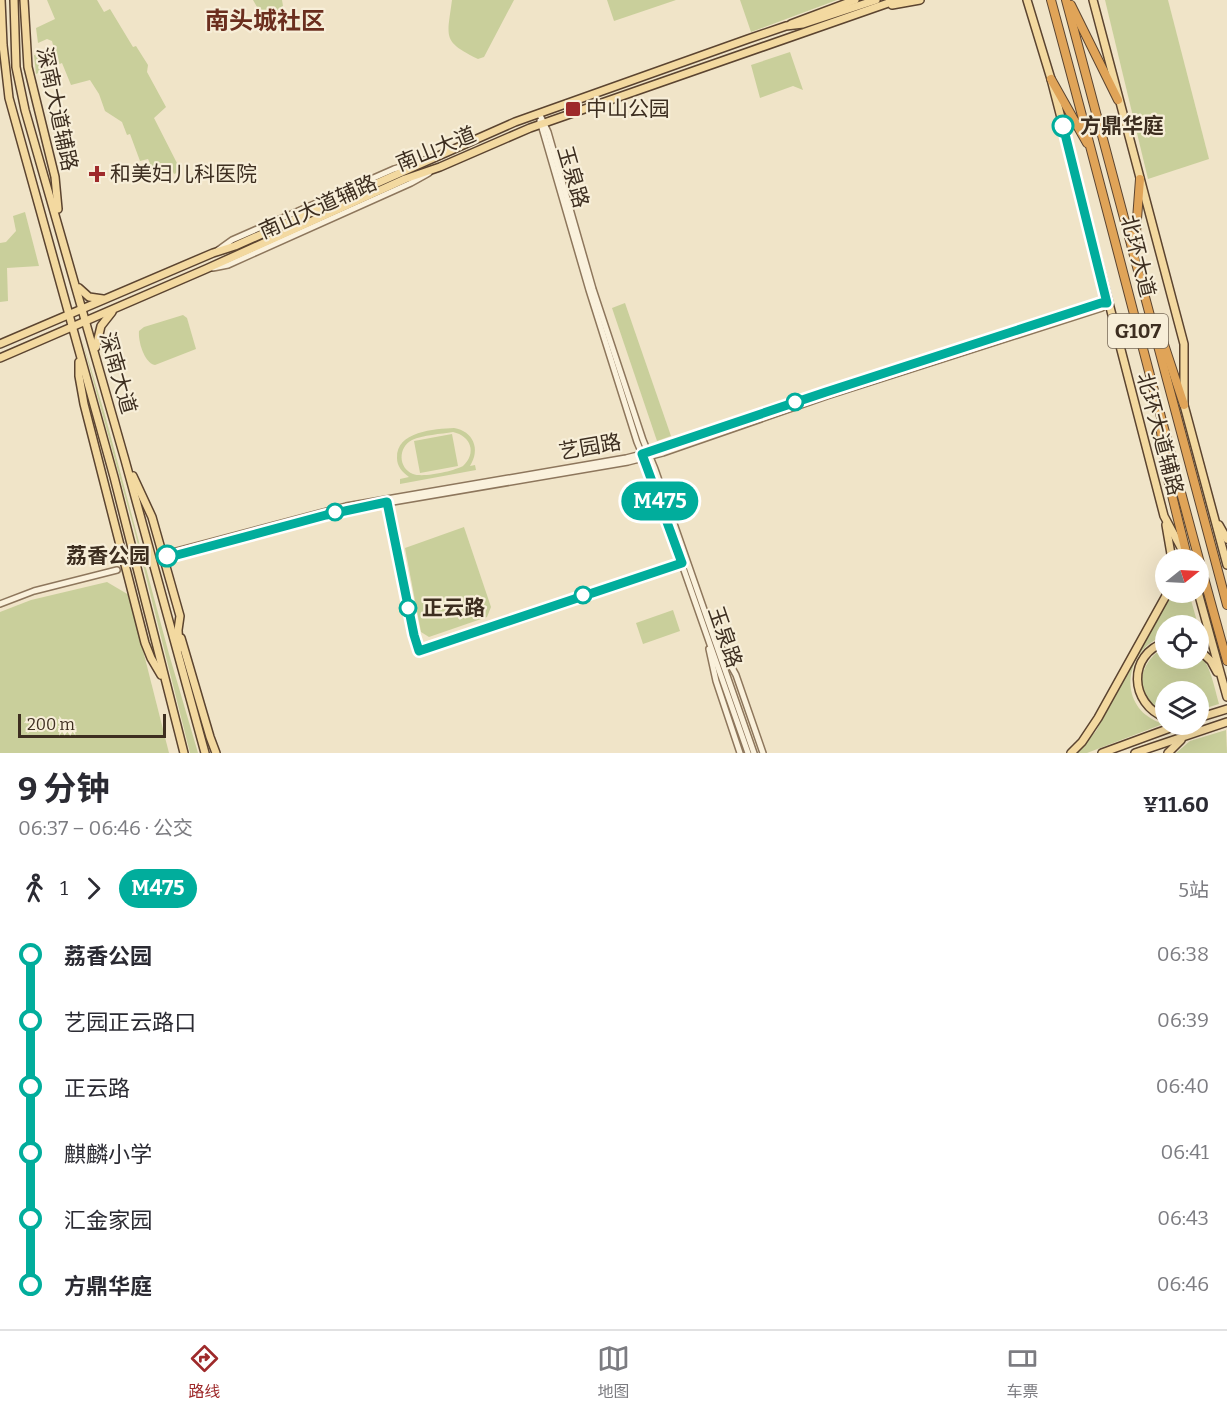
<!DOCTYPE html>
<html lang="zh">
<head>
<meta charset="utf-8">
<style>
  :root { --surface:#fff; --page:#f2f2f3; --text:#2b2b33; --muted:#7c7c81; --line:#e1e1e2; --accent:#9e2a2b }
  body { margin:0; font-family:Bitter,"Noto Sans SC",serif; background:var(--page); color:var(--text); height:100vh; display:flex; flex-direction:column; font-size:22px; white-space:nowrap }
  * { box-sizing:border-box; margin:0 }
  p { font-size:20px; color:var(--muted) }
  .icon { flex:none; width:33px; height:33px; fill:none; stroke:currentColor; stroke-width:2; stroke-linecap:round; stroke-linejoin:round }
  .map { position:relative; height:753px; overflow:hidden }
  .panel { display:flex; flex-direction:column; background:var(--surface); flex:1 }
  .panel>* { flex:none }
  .badge { padding:0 12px; border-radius:20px; font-size:21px; line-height:39px }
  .needle { width:39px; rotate:72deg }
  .controls { position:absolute; left:1155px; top:549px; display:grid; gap:12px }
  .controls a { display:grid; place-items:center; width:54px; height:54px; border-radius:50%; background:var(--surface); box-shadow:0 6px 24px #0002; font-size:30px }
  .scale { position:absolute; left:18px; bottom:15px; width:148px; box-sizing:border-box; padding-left:6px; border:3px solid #3d2e20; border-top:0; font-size:16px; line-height:21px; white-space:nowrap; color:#3d2e20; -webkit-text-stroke:4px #f7eed8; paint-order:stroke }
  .map>.badge { position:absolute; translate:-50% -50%; box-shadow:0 0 0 3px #fff }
  .legs { display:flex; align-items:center; gap:9px; height:66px; padding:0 18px; font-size:20px }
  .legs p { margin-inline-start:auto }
  .summary { display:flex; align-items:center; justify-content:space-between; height:102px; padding:0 18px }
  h1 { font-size:33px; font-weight:700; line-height:45px }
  ul { padding:0 18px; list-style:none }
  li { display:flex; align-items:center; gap:21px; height:66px; font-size:22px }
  li i { display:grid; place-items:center; width:9px; height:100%; margin:0 8px; background:currentColor }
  li i::after { content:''; width:15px; height:15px; margin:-8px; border:4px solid; border-radius:50%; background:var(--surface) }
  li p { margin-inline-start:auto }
  li:first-child i { background:linear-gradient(#0000 50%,currentColor 0) }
  li:last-child i { background:linear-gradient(currentColor 50%,#0000 0) }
  .tabs { display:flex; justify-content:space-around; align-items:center; height:84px; border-top:2px solid var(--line); background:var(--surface); font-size:16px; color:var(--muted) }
  .tabs a { display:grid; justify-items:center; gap:3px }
  .tabs .current { color:var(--accent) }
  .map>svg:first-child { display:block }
  .green { fill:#c9cf9b; fill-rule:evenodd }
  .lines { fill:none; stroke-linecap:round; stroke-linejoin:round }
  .minor-tunnel { stroke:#ccc0a6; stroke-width:5; stroke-dasharray:5 2.5; stroke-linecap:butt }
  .minor-casing { stroke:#8d765c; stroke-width:8 }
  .major-casing { stroke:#5b4430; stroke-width:10 }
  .highway-casing { stroke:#5b4430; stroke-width:10 }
  .minor { stroke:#faf1dc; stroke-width:5 }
  .major { stroke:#f3d9a0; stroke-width:7 }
  .highway { stroke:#e0a458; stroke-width:8 }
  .line-1-casing { stroke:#fff; stroke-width:14 }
  .line-1 { stroke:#01ad9c; stroke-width:9 }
  .poi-dot { fill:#9e2a2b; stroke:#f7eed8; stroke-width:2 }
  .stop-1-dot { fill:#fff; stroke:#01ad9c; stroke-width:3 }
  .labels { text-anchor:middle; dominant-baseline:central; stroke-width:4.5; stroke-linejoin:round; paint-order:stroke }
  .shield { fill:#f7eed8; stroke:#756857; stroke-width:1.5 }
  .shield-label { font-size:20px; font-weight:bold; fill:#3d2e20 }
  .street-label { font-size:21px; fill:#3d2e20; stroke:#f7eed8 }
  .poi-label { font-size:21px; fill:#3d2e20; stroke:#f7eed8; text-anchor:start }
  .stop-label { font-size:21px; font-weight:bold; fill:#3d2e20; stroke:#f7eed8; text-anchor:start }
  .quarter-label { font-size:24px; font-weight:bold; fill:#6b2e1e; stroke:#f7eed8 }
</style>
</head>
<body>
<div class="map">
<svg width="1227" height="753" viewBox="0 0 1227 753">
  <rect width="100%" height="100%" fill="#f0e4c8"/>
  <g class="green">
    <polygon points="47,0 97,0 104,12 110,9 133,47 136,46 148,65 147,72 166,107 154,118 181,171 174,174 172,170 164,173 154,172 148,159 140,161 130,134 127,135 122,122 105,111 99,94 90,80 71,85 62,63 36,74 34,55 55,53 52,41 47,39 38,43 36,28 55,19"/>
    <polygon points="253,0 282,0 284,12 269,17 265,11 261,14"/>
    <path d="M452 0H514L484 57 478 59C442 41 447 38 452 0Z"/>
    <polygon points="607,0 676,0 614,21"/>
    <polygon points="740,0 837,0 751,32"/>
    <polygon points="1105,0 1168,0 1209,159 1148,179"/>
    <polygon points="790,52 803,90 793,86 760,98 751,65"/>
    <polygon points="25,212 39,266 7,268 8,301 0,302 0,243 6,242 16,231 13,216"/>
    <polygon points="625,303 671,436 657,441 612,308"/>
    <path d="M183 315 187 318 196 349 155 365C144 363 138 341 139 331L144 327Z"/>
    <polygon points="81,336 105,415 169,654 198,753 190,753 134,529"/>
    <path d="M454 428C473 431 481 449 470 466L475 465 476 470 400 484V479L409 477C402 472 397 466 397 458 396 431 435 429 454 428ZM453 432C471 436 477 453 463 466 454 471 423 478 413 474 398 468 398 447 412 440 423 435 441 434 453 432Z"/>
    <polygon points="452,434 458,466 420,473 414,441"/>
    <polygon points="464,527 491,607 487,617 429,637 421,632 405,548"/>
    <polygon points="107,582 129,595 169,753 0,753 0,612 31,600"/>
    <path d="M1172 593H1189L1198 625 1166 626 1165 636C1132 645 1117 691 1146 715 1151 719 1157 722 1163 724L1087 753H1077L1096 731Z"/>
    <polygon points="673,610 680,631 643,644 636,623"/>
    <path d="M1165 647 1166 658H1198L1199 653C1211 667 1214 686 1219 704L1199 710 1198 692H1166L1165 713C1131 701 1137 662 1165 647Z"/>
    <polygon points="1226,730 1227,753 1176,753 1190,741"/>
  </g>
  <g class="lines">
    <polyline class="minor-tunnel" points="117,570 167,556"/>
    <g class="minor-casing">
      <g id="minor">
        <polyline points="539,113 548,132 593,289 643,440 655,469 754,753"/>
        <polyline points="540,121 589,290 637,442 650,473 748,753"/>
        <polyline points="218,250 232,240 394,169 423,160"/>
        <polyline points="213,268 228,265 411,183 429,173"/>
        <polyline points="171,555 177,555 346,510 628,462 663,453 827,396 1102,308 1107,303"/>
        <polyline points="171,555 176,551 346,506 626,458 661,449 826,392 1101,303 1107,303"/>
        <polyline points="0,604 34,591 117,570"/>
        <polyline points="719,644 736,675 763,753"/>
        <polyline points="709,649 716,681 740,753"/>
      </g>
    </g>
    <g class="major-casing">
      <g id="major">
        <polyline points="1,0 3,45 9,98 114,477 184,753"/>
        <polyline points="14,0 16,67 25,110 125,460 205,753"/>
        <polyline points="24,0 28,67 55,177 58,209"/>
        <polyline points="1027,0 1051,79 1164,516 1185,555"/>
        <polyline points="1093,0 1184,344 1184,405 1227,565"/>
        <polyline points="892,5 920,0"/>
        <polyline points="791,24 855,0"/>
        <polyline points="79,288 89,297 103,299"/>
        <polyline points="0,344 213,253 235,246 515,122 748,39 786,26 803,24 876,0"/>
        <polyline points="96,347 101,326 112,312"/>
        <polyline points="0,358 206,269 405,179 440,167 530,128 897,0"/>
        <polyline points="79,362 79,376 84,404 145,643 151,658 161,675"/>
        <polyline points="133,476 152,517 180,616 178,630 179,648"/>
        <polyline points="1166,525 1172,560"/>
        <polyline points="1219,525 1227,539"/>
        <polyline points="1198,592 1227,697"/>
        <polyline points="181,638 210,737 216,753"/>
        <path d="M1166 642C1127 654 1129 704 1166 718"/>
        <polyline points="1198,649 1211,661 1217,672"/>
        <polyline points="1198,718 1227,709"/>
        <polyline points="1071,753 1082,742 1098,718 1168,592"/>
        <polyline points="1102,753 1181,724"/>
        <polyline points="1135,753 1227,722"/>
        <polyline points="1168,753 1181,740"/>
      </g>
    </g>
    <g class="highway-casing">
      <g id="highway">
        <path d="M1051 0C1111 220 1165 441 1227 661"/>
        <polyline points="1066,0 1227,605"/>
        <polyline points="1071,5 1118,100"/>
        <polyline points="1051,79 1087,143"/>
        <polyline points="1135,246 1140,179"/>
        <polyline points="1157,323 1184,405"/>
        <polyline points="1161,432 1167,475 1188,560"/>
      </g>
    </g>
    <use href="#minor" class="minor"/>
    <use href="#major" class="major"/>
    <use href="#highway" class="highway"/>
  </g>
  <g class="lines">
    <g class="line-1-casing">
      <polyline id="line-1" points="167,556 177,555 326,515 387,502 414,635 419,651 682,563 642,454 826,392 1101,303 1107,303 1063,126"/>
    </g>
    <use href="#line-1" class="line-1"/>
  </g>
  <g class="poi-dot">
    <rect x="565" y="101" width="16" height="16" rx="3"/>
    <path d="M94 165h6v6h6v6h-6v6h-6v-6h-6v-6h6z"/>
  </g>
  <g class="stop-1-dot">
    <circle cx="1063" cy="126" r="10"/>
    <circle cx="795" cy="402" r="8"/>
    <circle cx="335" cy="512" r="8"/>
    <circle cx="167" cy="556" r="10"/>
    <circle cx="583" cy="595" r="8"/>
    <circle cx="408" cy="608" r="8"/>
  </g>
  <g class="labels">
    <rect class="shield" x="1108" y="314" width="60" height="34" rx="4.5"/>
    <g class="shield-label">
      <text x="1138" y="331">G107</text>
    </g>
    <g class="street-label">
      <text transform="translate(57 109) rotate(78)">深南大道辅路</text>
      <text transform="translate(436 149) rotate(-22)">南山大道</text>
      <text transform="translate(573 177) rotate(74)">玉泉路</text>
      <text transform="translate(318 207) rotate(-24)">南山大道辅路</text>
      <text transform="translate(1138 256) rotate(76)">北环大道</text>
      <text transform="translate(118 373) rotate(74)">深南大道</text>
      <text transform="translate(1160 434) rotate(75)">北环大道辅路</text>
      <text transform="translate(590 447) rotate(-10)">艺园路</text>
      <text transform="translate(725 637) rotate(71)">玉泉路</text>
    </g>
    <g class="poi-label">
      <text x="586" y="109">中山公园</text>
      <text x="110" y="174">和美妇儿科医院</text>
    </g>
    <g class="stop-label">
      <text x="1080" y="126">方鼎华庭</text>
      <text x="150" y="556" text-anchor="end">荔香公园</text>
      <text x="422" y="608">正云路</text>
    </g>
    <g class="quarter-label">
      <text x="265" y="21">南头城社区</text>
    </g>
  </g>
</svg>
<div class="controls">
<a><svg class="needle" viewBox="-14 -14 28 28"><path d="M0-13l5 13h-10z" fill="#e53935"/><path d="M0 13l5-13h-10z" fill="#7c7c81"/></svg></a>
<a><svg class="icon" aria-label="locate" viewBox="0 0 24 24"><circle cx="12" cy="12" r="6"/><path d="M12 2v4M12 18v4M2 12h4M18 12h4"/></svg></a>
<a><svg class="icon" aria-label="layers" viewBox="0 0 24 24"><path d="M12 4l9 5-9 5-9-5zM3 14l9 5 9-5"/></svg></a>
</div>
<div class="scale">200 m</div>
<b class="badge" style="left:660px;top:501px;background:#01ad9c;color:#fff">M475</b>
</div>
<section class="panel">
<div class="summary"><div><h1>9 分钟</h1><p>06:37 – 06:46 · 公交</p></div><b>¥11.60</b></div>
<div class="legs"><svg class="icon" aria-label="walk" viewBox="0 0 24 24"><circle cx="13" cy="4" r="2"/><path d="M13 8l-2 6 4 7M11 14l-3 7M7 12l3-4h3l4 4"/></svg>1<svg class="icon" aria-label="forward" viewBox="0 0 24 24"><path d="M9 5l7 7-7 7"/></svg><b class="badge" style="background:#01ad9c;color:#fff">M475</b><p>5站</p></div>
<ul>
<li><i style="color:#01ad9c"></i><b>荔香公园</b><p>06:38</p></li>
<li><i style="color:#01ad9c"></i><span>艺园正云路口</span><p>06:39</p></li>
<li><i style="color:#01ad9c"></i><span>正云路</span><p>06:40</p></li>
<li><i style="color:#01ad9c"></i><span>麒麟小学</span><p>06:41</p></li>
<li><i style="color:#01ad9c"></i><span>汇金家园</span><p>06:43</p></li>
<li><i style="color:#01ad9c"></i><b>方鼎华庭</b><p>06:46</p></li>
</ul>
</section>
<nav class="tabs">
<a class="current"><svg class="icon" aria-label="directions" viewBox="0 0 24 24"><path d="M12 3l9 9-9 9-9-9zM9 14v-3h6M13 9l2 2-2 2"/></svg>路线</a>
<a><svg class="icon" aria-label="map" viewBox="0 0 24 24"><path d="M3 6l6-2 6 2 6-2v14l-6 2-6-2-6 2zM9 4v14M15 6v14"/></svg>地图</a>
<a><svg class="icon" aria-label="tickets" viewBox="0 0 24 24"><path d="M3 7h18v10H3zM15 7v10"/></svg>车票</a>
</nav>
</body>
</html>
